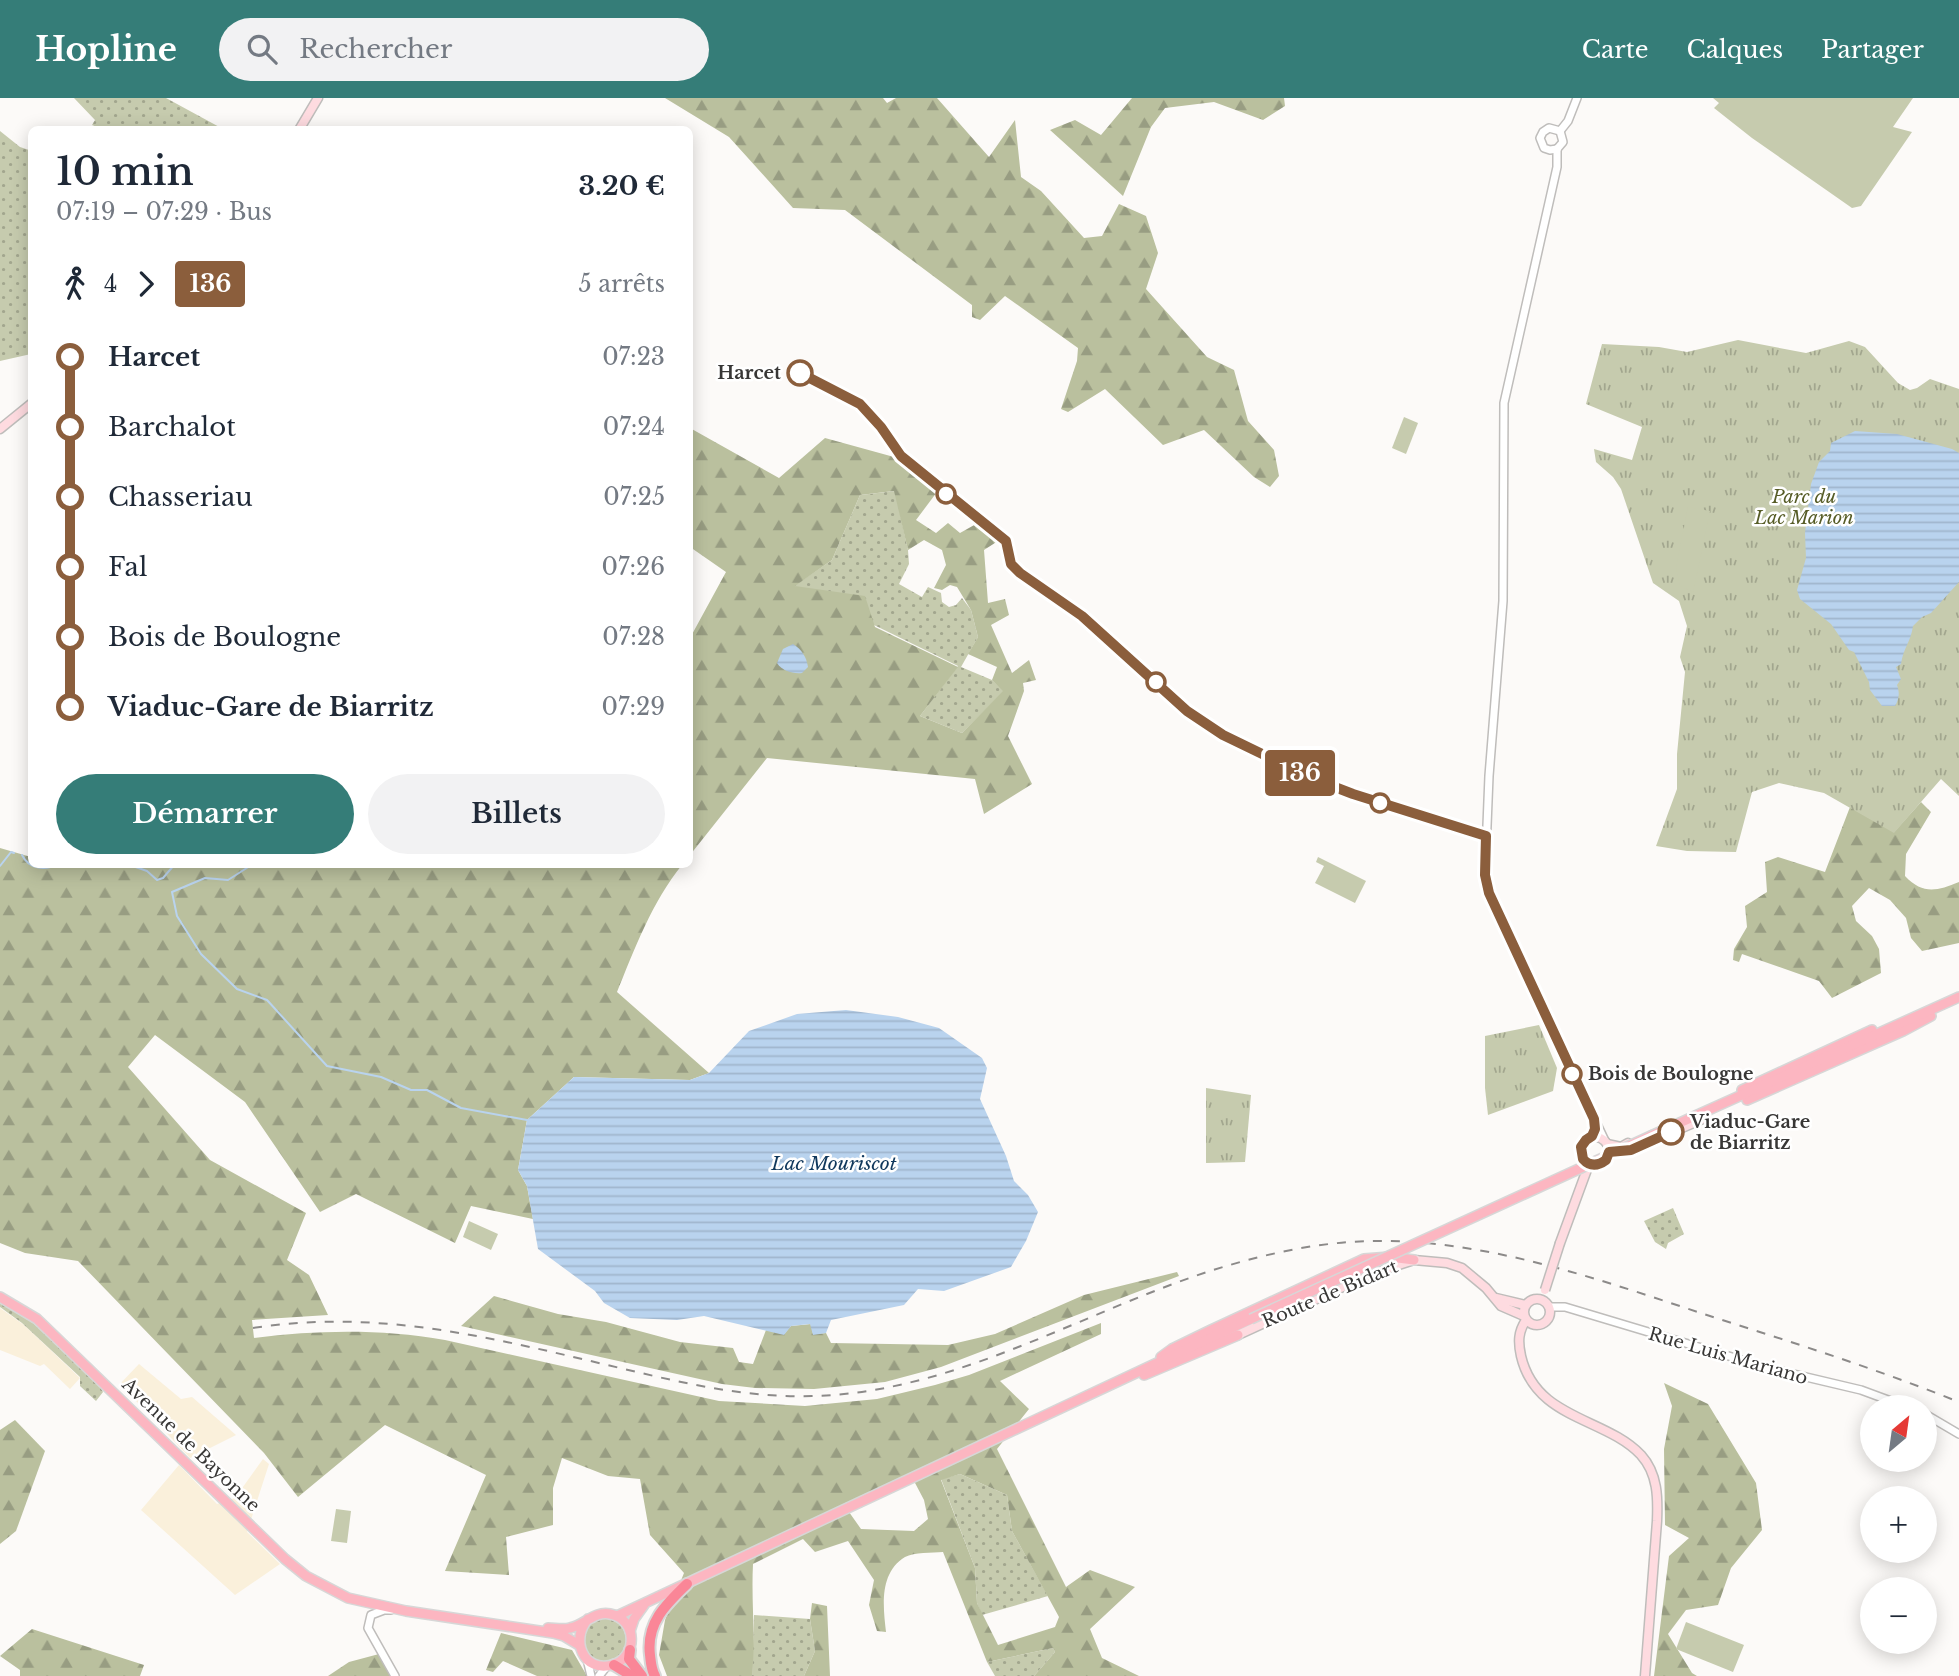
<!DOCTYPE html>
<html lang="fr">
<head>
<meta charset="utf-8">
<style>
  :root { --surface:#fff; --page:#f2f2f3; --text:#1f2937; --muted:#747a83; --accent:#357d78 }
  body { margin:0; font-family:"Libre Baskerville",serif; background:var(--page); color:var(--text); height:100vh; display:flex; flex-direction:column; font-size:26px; white-space:nowrap }
  * { box-sizing:border-box; margin:0 }
  p { font-size:23px; color:var(--muted) }
  .icon { flex:none; width:38px; height:38px; fill:none; stroke:currentColor; stroke-width:2; stroke-linecap:round; stroke-linejoin:round }
  .map { position:relative; flex:1; overflow:hidden }
  .panel { position:absolute; left:28px; top:28px; width:665px; height:742px; display:flex; flex-direction:column; background:var(--surface); border-radius:10px; box-shadow:0 4px 18px #0003 }
  .panel>* { flex:none }
  .badge { padding:0 14px; border-radius:5px; font-size:24px; line-height:46px }
  .needle { width:46px; rotate:29deg }
  .buttons { position:absolute; left:1860px; top:1297px; display:grid; gap:14px }
  .buttons a { display:grid; place-items:center; width:77px; height:77px; border-radius:50%; background:var(--surface); box-shadow:0 4px 18px #0003; font-size:35px }
  .map>.badge { position:absolute; translate:-50% -50%; box-shadow:0 0 0 4px #fff }
  .legs { display:flex; align-items:center; gap:10px; height:77px; padding:0 28px; font-size:23px }
  .legs p { margin-inline-start:auto }
  .overview { display:flex; align-items:center; justify-content:space-between; height:119px; padding:0 28px }
  h1 { font-size:38px; font-weight:600; line-height:52px }
  .action { display:flex; gap:14px; margin-top:auto; padding:14px 28px }
  .action a { flex:1; height:80px; border-radius:42px; background:var(--accent); color:#fff; font-size:28px; font-weight:600; line-height:80px; text-align:center }
  .action a+a { background:var(--page); color:var(--text) }
  ul { padding:0 28px; list-style:none }
  li { display:flex; align-items:center; gap:24px; height:70px; font-size:26px }
  li i { display:grid; place-items:center; width:10px; height:100%; margin:0 9px; background:currentColor }
  li i::after { content:''; width:18px; height:18px; margin:-9px; border:5px solid; border-radius:50%; background:var(--surface) }
  li p { margin-inline-start:auto }
  li:first-child i { background:linear-gradient(#0000 50%,currentColor 0) }
  li:last-child i { background:linear-gradient(currentColor 50%,#0000 0) }
  header { display:flex; align-items:center; gap:42px; box-sizing:border-box; height:98px; padding:0 35px; background:var(--accent); color:#fff }
  header strong { font-size:33px }
  nav { display:flex; gap:38px; margin-inline-start:auto; font-size:24px }
  .search { width:490px; height:63px; background:var(--page); display:flex; align-items:center; gap:18px; box-sizing:border-box; padding:0 24px; border-radius:38px; color:var(--muted); font-size:26px }
  .map>svg:first-child { display:block }
  .commercial { fill:#faf0db }
  .grass { fill:url(#grass-dots) }
  .forest { fill:url(#forest-firs); fill-rule:evenodd }
  .park { fill:url(#park-tufts) }
  .pitch { fill:#c6cbae }
  .water { fill:url(#water-rules) }
  .lines { fill:none; stroke-linecap:round; stroke-linejoin:round }
  .stream { stroke:#b9d3ee; stroke-width:2 }
  .tertiary-casing { stroke:#bfbdbb; stroke-width:10 }
  .secondary-casing { stroke:#bfbdbb; stroke-width:11 }
  .primary-casing { stroke:#d7d7d7; stroke-width:12 }
  .motorway-casing { stroke:#d7d7d7; stroke-width:14 }
  .tertiary { stroke:#fff; stroke-width:7 }
  .secondary { stroke:#fedbe0; stroke-width:8 }
  .primary { stroke:#fcb6c1; stroke-width:9 }
  .motorway { stroke:#fa8697; stroke-width:10 }
  .rail { stroke:#8c8a89; stroke-width:2; stroke-dasharray:9 9; stroke-linecap:butt }
  .secondary-bridge-casing { stroke:#bfbdbb; stroke-width:11; stroke-linecap:butt }
  .primary-bridge-casing { stroke:#d7d7d7; stroke-width:12; stroke-linecap:butt }
  .secondary-bridge { stroke:#fedbe0; stroke-width:8 }
  .primary-bridge { stroke:#fcb6c1; stroke-width:9 }
  .line-1-casing { stroke:#fff; stroke-width:16 }
  .line-1 { stroke:#8b5e3c; stroke-width:10 }
  .stop-1-dot { fill:#fff; stroke:#8b5e3c; stroke-width:3.5 }
  .labels { text-anchor:middle; dominant-baseline:central; stroke-width:5; stroke-linejoin:round; paint-order:stroke }
  .stop-label { font-size:18px; font-weight:bold; fill:#383736; stroke:#fff; text-anchor:start }
  .park-label { font-size:18px; font-style:italic; fill:#565c26; stroke:#fff }
  .street-label { font-size:18px; fill:#383736; stroke:#fff }
  .water-label { font-size:19px; font-style:italic; fill:#10385c; stroke:#fff }
</style>
</head>
<body>
<header>
<strong>Hopline</strong>
<div class="search"><svg class="icon" aria-label="search" viewBox="0 0 24 24"><circle cx="10" cy="10" r="6"/><path d="M15 15l6 6"/></svg>Rechercher</div>
<nav><a>Carte</a><a>Calques</a><a>Partager</a></nav>
</header>
<div class="map">
<svg width="1959" height="1578" viewBox="0 0 1959 1578">
  <defs>
    <pattern id="grass-dots" width="8" height="8" patternUnits="userSpaceOnUse" patternTransform="scale(1.75)"><rect width="8" height="8" fill="#c6cbae"/><path d="M2 2h.1M6 6h.1" fill="none" stroke="#a2a68e" stroke-width="1.8" stroke-linecap="round"/></pattern>
    <pattern id="forest-firs" width="22" height="20" patternUnits="userSpaceOnUse" patternTransform="scale(1.75)"><rect width="22" height="20" fill="#bac09e"/><path d="M5 1l3.5 6h-7zM16 11l3.5 6h-7z" fill="#989d82"/></pattern>
    <pattern id="park-tufts" width="24" height="20" patternUnits="userSpaceOnUse" patternTransform="scale(1.75)"><rect width="24" height="20" fill="#c6cbae"/><path d="M3 7l-1-3M5 7V3M7 7l1-3M15 17l-1-3M17 17v-4M19 17l1-3" fill="none" stroke="#a2a68e"/></pattern>
    <pattern id="water-rules" width="6" height="5" patternUnits="userSpaceOnUse" patternTransform="scale(1.75)"><rect width="6" height="5" fill="#b9d3ee"/><path d="M0 2.5h6" fill="none" stroke="#a0b6cd"/></pattern>
  </defs>
  <rect width="100%" height="100%" fill="#fcfaf8"/>
  <g class="commercial">
    <polygon points="0,1210 24,1227 80,1280 70,1291 44,1266 40,1268 0,1252"/>
    <polygon points="139,1266 181,1301 192,1299 236,1337 190,1360 120,1286"/>
    <polygon points="263,1361 269,1366 247,1434 280,1466 235,1497 141,1412 179,1367 217,1406 235,1400"/>
  </g>
  <g class="grass">
    <polygon points="74,0 166,0 223,31 102,31 92,27 95,22"/>
    <polygon points="0,33 20,49 32,53 31,256 0,263"/>
    <polygon points="895,393 908,452 909,466 899,486 922,499 928,489 941,495 942,504 949,509 956,507 962,500 971,512 978,539 961,569 992,582 1004,593 962,635 920,618 958,568 794,488 832,462 860,397"/>
    <polygon points="1673,1110 1684,1136 1668,1145 1666,1151 1655,1144 1644,1123"/>
    <polygon points="0,1205 33,1225 100,1288 103,1294 96,1303 80,1288 80,1279 22,1225 0,1209"/>
    <polygon points="960,1376 1007,1397 1012,1433 1048,1498 982,1517 977,1505 975,1470 941,1381"/>
    <polygon points="754,1517 810,1521 815,1553 804,1578 752,1578"/>
    <circle cx="604" cy="1542" r="22"/>
    <polygon points="1053,1550 1055,1554 1034,1578 995,1578 987,1564"/>
  </g>
  <g class="forest">
    <polygon points="665,0 883,0 887,5 896,0 937,0 989,59 1015,22 1021,79 1041,93 1084,140 1102,138 1119,106 1146,118 1158,155 1146,191 1207,259 1234,272 1248,323 1274,352 1279,378 1270,389 1254,379 1204,332 1163,347 1105,291 1068,314 1061,311 1077,263 1078,250 1005,198 980,222 972,219 972,207 845,112 793,110 729,39"/>
    <polygon points="1132,0 1284,0 1285,8 1263,22 1214,4 1165,10 1151,29 1123,98 1050,32 1075,22 1101,37"/>
    <path d="M690 330 779 380 825 340 894 359 937 394 916 422 936 435 948 425 960 435 976 426 998 443 984 452 988 505 1005 501 1009 517 991 527 1012 575 1029 562 1036 582 1023 585 1024 593 1008 638 1032 686 984 716 975 681 767 660 690 757V540L726 474 690 449ZM894 393 908 452 924 442 942 452 946 467 934 490 942 492 950 487 957 489 971 512 978 539 968 556 997 569 992 582 1003 593 962 635 920 618 958 569 875 529 865 498 795 488 832 462 860 397Z"/>
    <path d="M1921 704 1931 714 1906 756 1905 778C1923 797 1937 793 1959 784V845L1922 853 1911 840 1906 820 1890 802 1869 790 1852 808 1856 823 1872 838 1879 851 1881 875 1832 900 1819 883 1742 856 1739 864 1733 862 1734 851 1747 829 1745 808 1767 794 1765 764 1778 759 1825 774 1850 709 1894 734Z"/>
    <path d="M0 750 31 759 32 766 682 767C652 804 635 850 617 894L709 975 690 982 574 979 527 1022 518 1072 527 1088 533 1121 471 1108 455 1145 356 1096 320 1114 245 1004 155 937 128 969 210 1062 306 1115 287 1162 309 1177 328 1217 252 1222 254 1240C319 1232 381 1231 445 1242L719 1303 805 1308 877 1301 935 1287 969 1277 1101 1225V1236L1000 1283 1029 1311 997 1351 1066 1489 1090 1472 1135 1489 1090 1531 1102 1560 1139 1578H1034L1055 1554 1053 1550 987 1564 943 1454C932 1455 914 1454 905 1459 879 1475 883 1508 886 1534L877 1533 869 1507 874 1482 848 1443 815 1454 803 1441 753 1466C751 1504 756 1540 752 1578H667L659 1557 665 1522 684 1475 650 1437 640 1381 608 1378 562 1360 553 1390V1427L506 1439 509 1477 445 1473 486 1377 385 1327 298 1399 264 1355 78 1163 25 1155 0 1145ZM960 1376 1007 1397 1012 1433 1059 1519 1055 1529 998 1547 977 1505 975 1470 941 1382ZM914 1383 924 1402 928 1421 914 1433 861 1431 849 1414Z"/>
    <polygon points="1177,1174 1179,1178 941,1269 885,1284 814,1291 755,1290 722,1286 461,1228 494,1198 558,1216 606,1224 680,1244 733,1250 739,1264 753,1266 766,1232 784,1236 791,1228 811,1226 813,1236 826,1235 831,1245 948,1247 995,1236 1084,1197"/>
    <polygon points="1664,1285 1708,1306 1756,1385 1762,1432 1731,1470 1718,1507 1686,1512 1668,1536 1692,1575 1697,1578 1654,1578 1669,1458 1689,1440 1665,1427 1664,1351 1672,1308"/>
    <polygon points="15,1322 45,1353 16,1433 0,1446 0,1332"/>
    <polygon points="812,1505 827,1508 830,1578 804,1578 815,1553 810,1521"/>
    <polygon points="32,1531 144,1567 140,1578 20,1578 20,1572 0,1558"/>
    <polygon points="501,1535 572,1552 587,1578 537,1578 503,1563 493,1574 486,1572"/>
    <polygon points="379,1556 391,1578 328,1578 349,1564"/>
  </g>
  <g class="park">
    <polygon points="1738,242 1806,255 1849,243 1865,249 1898,285 1910,292 1917,290 1930,281 1959,291 1959,698 1941,681 1894,735 1824,695 1779,685 1752,694 1736,754 1687,753 1656,748 1677,691 1677,656 1685,574 1680,559 1687,528 1679,503 1653,485 1621,391 1613,379 1596,364 1594,351 1632,362 1642,329 1586,306 1602,246 1659,249 1687,254"/>
    <polygon points="1539,927 1557,970 1553,993 1488,1017 1485,990 1485,938"/>
    <polygon points="1206,990 1251,997 1245,1064 1206,1065"/>
  </g>
  <g class="pitch">
    <polygon points="1713,0 1913,0 1893,29 1912,34 1861,108 1852,110 1752,40 1714,10 1719,5"/>
    <polygon points="1404,319 1418,325 1406,356 1392,350"/>
    <polygon points="1688,409 1710,413 1693,494 1680,488 1676,470"/>
    <polygon points="1318,759 1366,783 1355,805 1315,785 1324,768 1316,764"/>
    <polygon points="469,1123 498,1136 491,1152 463,1139"/>
    <polygon points="336,1411 351,1413 347,1445 331,1443"/>
    <polygon points="1686,1524 1744,1547 1733,1574 1676,1551"/>
  </g>
  <g class="water">
    <path d="M1855 333 1897 336 1952 351 1959 355V484L1931 515 1922 519 1913 528C1911 543 1903 551 1901 566L1896 569 1901 581 1897 587C1900 595 1899 601 1895 608H1882L1870 592 1869 584 1854 554 1849 552 1831 526 1800 501 1797 492 1806 460 1805 435 1811 386 1819 364 1830 353 1831 345Z"/>
    <path d="M793 546C802 552 806 558 808 569L802 575C793 576 782 573 777 565L783 551Z"/>
    <polygon points="846,912 898,919 939,930 982,960 987,970 980,1001 1006,1058 1014,1083 1028,1097 1038,1114 1026,1143 1011,1169 944,1193 918,1191 904,1207 831,1222 826,1235 813,1237 810,1226 791,1228 784,1237 704,1218 677,1222 630,1220 604,1205 595,1193 538,1151 527,1088 518,1072 527,1022 574,979 690,982 709,975 749,933 797,916"/>
  </g>
  <g class="lines">
    <g class="stream">
      <path d="M22 757C29 771 44 773 59 766"/>
      <polyline points="127,766 147,773 157,782 163,780 175,766"/>
      <polyline points="253,766 228,782 205,780 172,794 177,818 201,856 237,891 267,902 327,968 381,979 411,992 427,992 461,1010 527,1022"/>
      <polyline points="0,768 11,754 14,755"/>
    </g>
    <g class="tertiary-casing">
      <g id="tertiary">
        <polyline points="1560,33 1568,23 1577,0"/>
        <polyline points="1557,51 1557,69 1504,305 1503,503 1489,678 1485,777 1489,795 1525,874 1605,1043"/>
        <polyline points="1557,51 1550,52 1544,50 1540,40 1543,34 1549,30 1560,33"/>
        <polyline points="1557,51 1563,44 1560,33"/>
        <polyline points="1592,1038 1595,1031 1594,1021"/>
        <polyline points="1549,1209 1565,1209 1772,1271 1861,1292 1907,1309"/>
        <polyline points="1925,1316 1959,1336"/>
        <polyline points="391,1512 384,1512 371,1517 368,1530 395,1578"/>
        <polyline points="587,1561 591,1578"/>
        <polyline points="599,1578 607,1568"/>
      </g>
    </g>
    <g class="secondary-casing">
      <g id="secondary">
        <polyline points="299,32 318,0"/>
        <polyline points="0,331 32,305"/>
        <circle cx="1595" cy="1053" r="14"/>
        <polyline points="1607,1046 1621,1049 1628,1045"/>
        <polyline points="1622,1054 1631,1052 1705,1020"/>
        <polyline points="1560,1145 1589,1066"/>
        <polyline points="1496,1200 1525,1207"/>
        <circle cx="1537" cy="1214" r="13"/>
        <path d="M1526 1222C1518 1234 1518 1244 1521 1258 1536 1322 1605 1319 1641 1357 1658 1376 1658 1400 1657 1423L1645 1578"/>
        <polyline points="1238,1237 1371,1176 1414,1162 1447,1165 1462,1170 1486,1190 1501,1208 1524,1218"/>
      </g>
    </g>
    <g class="primary-casing">
      <g id="primary">
        <polyline points="1742,992 1872,932"/>
        <polyline points="1747,1002 1903,933 1931,918"/>
        <polyline points="1653,1037 1959,899"/>
        <polyline points="0,1199 37,1221 285,1461 306,1478 348,1500 406,1513 553,1535 564,1538 579,1547"/>
        <polyline points="1161,1259 1172,1251 1209,1233 1364,1161 1390,1159 1414,1162"/>
        <polyline points="1144,1277 1238,1237"/>
        <polyline points="617,1518 1251,1221"/>
        <path d="M548 1530C555 1530 563 1532 570 1530 585 1527 594 1513 610 1516 638 1521 638 1560 612 1567 583 1575 570 1541 588 1521"/>
        <polyline points="630,1533 634,1521 644,1507"/>
      </g>
    </g>
    <g class="motorway-casing">
      <g id="motorway">
        <polyline points="630,1552 629,1561 642,1578"/>
        <polyline points="614,1567 632,1578"/>
        <path d="M655 1578C651 1571 651 1565 650 1557 646 1525 666 1506 687 1486"/>
      </g>
    </g>
    <use href="#tertiary" class="tertiary"/>
    <use href="#secondary" class="secondary"/>
    <use href="#primary" class="primary"/>
    <use href="#motorway" class="motorway"/>
    <path class="rail" d="M253 1230C380 1210 497 1241 620 1270 683 1285 746 1300 812 1298 952 1295 1077 1217 1207 1174 1260 1157 1316 1144 1372 1143 1490 1141 1606 1184 1716 1220 1798 1246 1879 1272 1959 1304"/>
    <g class="secondary-bridge-casing">
      <polyline id="secondary-bridge" points="1545,1192 1560,1145"/>
    </g>
    <g class="primary-bridge-casing">
      <polyline id="primary-bridge" points="1251,1221 1653,1037"/>
    </g>
    <use href="#secondary-bridge" class="secondary-bridge"/>
    <use href="#primary-bridge" class="primary-bridge"/>
  </g>
  <g class="lines">
    <g class="line-1-casing">
      <path id="line-1" d="M800 275 860 306 881 329 901 358 1006 443 1011 466 1020 475 1082 518 1187 613 1223 637 1314 681 1353 696 1486 738 1485 777 1489 795 1594 1021 1595 1031 1592 1038 1586 1042 1581 1049 1583 1061C1590 1069 1598 1068 1606 1062L1609 1054 1631 1052 1671 1034"/>
    </g>
    <use href="#line-1" class="line-1"/>
  </g>
  <g class="stop-1-dot">
    <circle cx="800" cy="275" r="12"/>
    <circle cx="946" cy="396" r="9"/>
    <circle cx="1156" cy="584" r="9"/>
    <circle cx="1380" cy="705" r="9"/>
    <circle cx="1572" cy="976" r="9"/>
    <circle cx="1671" cy="1034" r="12"/>
  </g>
  <g class="labels">
    <g class="stop-label">
      <text x="781" y="275" text-anchor="end">Harcet</text>
      <text x="1588" y="976">Bois de Boulogne</text>
      <text x="1690" y="1024">Viaduc-Gare<tspan x="1690" dy="21">de Biarritz</tspan></text>
    </g>
    <g class="park-label">
      <text x="1804" y="399">Parc du<tspan x="1804" dy="21">Lac Marion</tspan></text>
    </g>
    <g class="street-label">
      <text transform="translate(1330 1196) rotate(-23)">Route de Bidart</text>
      <text transform="translate(1728 1258) rotate(16)">Rue Luis Mariano</text>
      <text transform="translate(191 1347) rotate(44)">Avenue de Bayonne</text>
    </g>
    <g class="water-label">
      <text x="834" y="1065">Lac Mouriscot</text>
    </g>
  </g>
</svg>
<div class="buttons">
<a><svg class="needle" viewBox="-14 -14 28 28"><path d="M0-13l5 13h-10z" fill="#e53935"/><path d="M0 13l5-13h-10z" fill="#747a83"/></svg></a>
<a>+</a>
<a>−</a>
</div>
<b class="badge" style="left:1300px;top:675px;background:#8b5e3c;color:#fff">136</b>
<section class="panel">
<div class="overview"><div><h1>10 min</h1><p>07:19 – 07:29 · Bus</p></div><b>3.20 €</b></div>
<div class="legs"><svg class="icon" aria-label="walk" viewBox="0 0 24 24"><circle cx="13" cy="4" r="2"/><path d="M13 8l-2 6 4 7M11 14l-3 7M7 12l3-4h3l4 4"/></svg>4<svg class="icon" aria-label="forward" viewBox="0 0 24 24"><path d="M9 5l7 7-7 7"/></svg><b class="badge" style="background:#8b5e3c;color:#fff">136</b><p>5 arrêts</p></div>
<ul>
<li><i style="color:#8b5e3c"></i><b>Harcet</b><p>07:23</p></li>
<li><i style="color:#8b5e3c"></i><span>Barchalot</span><p>07:24</p></li>
<li><i style="color:#8b5e3c"></i><span>Chasseriau</span><p>07:25</p></li>
<li><i style="color:#8b5e3c"></i><span>Fal</span><p>07:26</p></li>
<li><i style="color:#8b5e3c"></i><span>Bois de Boulogne</span><p>07:28</p></li>
<li><i style="color:#8b5e3c"></i><b>Viaduc-Gare de Biarritz</b><p>07:29</p></li>
</ul>
<div class="action"><a>Démarrer</a><a>Billets</a></div>
</section>
</div>
</body>
</html>
